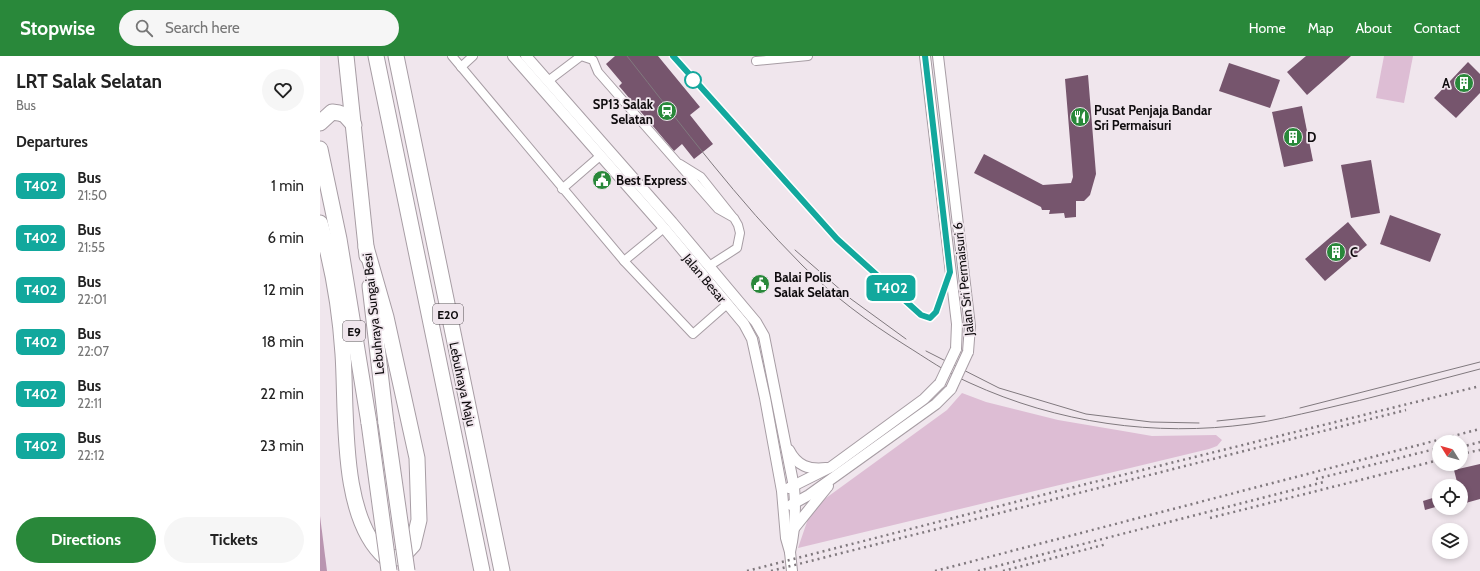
<!DOCTYPE html>
<html lang="en">
<head>
<meta charset="utf-8">
<style>
  :root { --surface:#fff; --page:#f6f6f6; --text:#222; --muted:#767676; --accent:#29883a }
  body { margin:0; font-family:Cabin,sans-serif; background:var(--page); color:var(--text); height:100vh; display:flex; flex-direction:column; font-size:15px; white-space:nowrap }
  * { box-sizing:border-box; margin:0 }
  p { font-size:13px; color:var(--muted) }
  .icon { flex:none; width:22px; height:22px; fill:none; stroke:currentColor; stroke-width:2; stroke-linecap:round; stroke-linejoin:round }
  .map { position:relative; flex:1; overflow:hidden }
  .side { display:flex; flex-direction:column; background:var(--surface); width:320px }
  .side>* { flex:none }
  .badge { padding:0 8px; border-radius:6px; font-size:14px; line-height:26px }
  .needle { width:26px; rotate:307deg }
  .tools { position:absolute; left:1112px; top:379px; display:grid; gap:8px }
  .tools a { display:grid; place-items:center; width:36px; height:36px; border-radius:50%; background:var(--surface); box-shadow:0 2px 6px #0003; font-size:20px }
  .map>.badge { position:absolute; translate:-50% -50%; box-shadow:0 0 0 2px #fff }
  h2 { padding:0 16px; font-size:15px; line-height:36px }
  .round { display:grid; place-items:center; flex:none; width:42px; height:42px; border-radius:21px; background:var(--page) }
  .head { display:flex; align-items:center; justify-content:space-between; height:68px; padding:0 16px }
  h1 { font-size:19px; font-weight:700; line-height:30px }
  .cta { display:flex; gap:8px; margin-top:auto; padding:8px 16px }
  .cta a { flex:1; height:46px; border-radius:24px; background:var(--accent); color:#fff; font-size:16px; font-weight:700; line-height:46px; text-align:center }
  .cta a+a { background:var(--page); color:var(--text) }
  ul { padding:0; list-style:none }
  li { display:flex; align-items:center; gap:12px; height:52px; padding:0 16px }
  li div { flex:1 }
  li b { display:block; font-size:15px }
  li em { font-style:normal }
  li .badge { min-width:44px; font-weight:700; text-align:center }
  header { display:flex; align-items:center; gap:24px; box-sizing:border-box; height:56px; padding:0 20px; background:var(--accent); color:#fff }
  header strong { font-size:19px }
  nav { display:flex; gap:22px; margin-inline-start:auto; font-size:14px }
  .search { width:280px; height:36px; background:var(--page); display:flex; align-items:center; gap:10px; box-sizing:border-box; padding:0 14px; border-radius:22px; color:var(--muted); font-size:15px }
  main { display:flex; flex:1; min-height:0 }
  .map>svg:first-child { display:block }
  .green { fill:#ddbdd4 }
  .water { fill:#b995b0 }
  .building { fill:#76556d }
  .lines { fill:none; stroke-linecap:round; stroke-linejoin:round }
  .minor-casing { stroke:#a79da4; stroke-width:10 }
  .tertiary-casing { stroke:#a79da4; stroke-width:12 }
  .motorway-casing { stroke:#a79da4; stroke-width:17 }
  .minor { stroke:#fff; stroke-width:8 }
  .tertiary { stroke:#fff; stroke-width:10 }
  .motorway { stroke:#fff; stroke-width:15 }
  .tram { stroke:#80797e; stroke-width:1 }
  .rail { stroke:#80797e; stroke-width:2.5; stroke-dasharray:2 4; stroke-linecap:butt }
  .tertiary-bridge-casing { stroke:#a79da4; stroke-width:12; stroke-linecap:butt }
  .motorway-bridge-casing { stroke:#a79da4; stroke-width:17; stroke-linecap:butt }
  .tertiary-bridge { stroke:#fff; stroke-width:10 }
  .motorway-bridge { stroke:#fff; stroke-width:15 }
  .line-casing { stroke:#fff; stroke-width:9 }
  .line { stroke:#12a89d; stroke-width:6 }
  .stop-dot { fill:#fff; stroke:#12a89d; stroke-width:2 }
  .labels { text-anchor:middle; dominant-baseline:central; stroke-width:3.5; stroke-linejoin:round; paint-order:stroke }
  .shield { fill:#f0e6ed; stroke:#524d51; stroke-width:1 }
  .shield-label { font-size:12px; font-weight:bold; fill:#0f0c0e }
  .poi-label { font-size:13px; font-weight:bold; fill:#0f0c0e; stroke:#f0e6ed; text-anchor:start }
  .street-label { font-size:13px; fill:#0f0c0e; stroke:#f0e6ed }
</style>
</head>
<body>
<header>
<strong>Stopwise</strong>
<div class="search"><svg class="icon" aria-label="search" viewBox="0 0 24 24"><circle cx="10" cy="10" r="6"/><path d="M15 15l6 6"/></svg>Search here</div>
<nav><a>Home</a><a>Map</a><a>About</a><a>Contact</a></nav>
</header>
<main>
<section class="side">
<div class="head"><div><h1>LRT Salak Selatan</h1><p>Bus</p></div><a class="round"><svg class="icon" aria-label="heart" viewBox="0 0 24 24"><path d="M12 20l-8-8c-3-5 5-10 8-4 3-6 11-1 8 4z"/></svg></a></div>
<h2>Departures</h2>
<ul>
<li><span class="badge" style="background:#12a89d;color:#fff">T402</span><div><b>Bus</b><p>21:50</p></div><em>1 min</em></li>
<li><span class="badge" style="background:#12a89d;color:#fff">T402</span><div><b>Bus</b><p>21:55</p></div><em>6 min</em></li>
<li><span class="badge" style="background:#12a89d;color:#fff">T402</span><div><b>Bus</b><p>22:01</p></div><em>12 min</em></li>
<li><span class="badge" style="background:#12a89d;color:#fff">T402</span><div><b>Bus</b><p>22:07</p></div><em>18 min</em></li>
<li><span class="badge" style="background:#12a89d;color:#fff">T402</span><div><b>Bus</b><p>22:11</p></div><em>22 min</em></li>
<li><span class="badge" style="background:#12a89d;color:#fff">T402</span><div><b>Bus</b><p>22:12</p></div><em>23 min</em></li>
</ul>
<div class="cta"><a>Directions</a><a>Tickets</a></div>
</section>
<div class="map">
<svg width="1160" height="515" viewBox="0 0 1160 515">
  <rect width="100%" height="100%" fill="#f0e6ed"/>
  <g class="green">
    <polygon points="1064,0 1093,0 1084,47 1056,42"/>
    <polygon points="642,337 666,346 738,364 803,375 832,380 896,379 902,384 897,390 889,393 478,492 489,460 506,442 627,354"/>
  </g>
  <polygon class="water" points="0,460 7,515 0,515"/>
  <g class="building">
    <polygon points="295,0 338,0 380,51 370,59 393,88 374,103 362,88 354,95 299,30 302,27 286,8"/>
    <polygon points="986,0 1031,0 987,39 967,16"/>
    <polygon points="1148,6 1160,18 1160,37 1136,62 1114,42"/>
    <polygon points="909,7 960,24 950,52 899,35"/>
    <polygon points="768,19 776,118 770,139 764,145 756,145 756,161 745,162 744,157 729,158 730,154 722,154 721,151 654,117 664,98 723,129 751,127 753,121 745,23"/>
    <polygon points="982,50 993,105 964,111 952,56"/>
    <polygon points="1051,104 1060,157 1031,162 1021,109"/>
    <polygon points="1070,159 1121,178 1110,206 1060,188"/>
    <polygon points="1028,166 1047,189 1005,225 985,203"/>
    <polygon points="1160,408 1160,443 1142,448 1141,430 1138,430 1134,414"/>
    <polygon points="1119,440 1119,450 1105,454 1103,445"/>
  </g>
  <g class="lines">
    <g class="minor-casing">
      <g id="minor">
        <polyline points="132,0 304,205 373,278 406,249"/>
        <polyline points="436,5 488,0"/>
        <polyline points="141,11 153,0"/>
        <polyline points="228,25 261,0 273,4 278,16 398,153 414,162 418,169 420,177 417,192 389,210"/>
        <polyline points="360,108 381,121 412,160"/>
        <polyline points="242,133 280,100"/>
        <polyline points="304,205 344,172"/>
      </g>
    </g>
    <g class="tertiary-casing">
      <g id="tertiary">
        <polyline points="193,0 344,172 424,268 432,283 445,342 462,435 466,482 470,496 472,515"/>
        <path d="M206 0 352 166 436 266 444 280 474 431C476 453 475 474 470 496"/>
        <polyline points="605,0 637,268 636,293"/>
        <polyline points="618,0 650,270 648,296"/>
        <path d="M469 394C477 410 489 414 506 412"/>
        <polyline points="469,432 511,411 604,343 620,327"/>
        <polyline points="471,449 489,439 616,348 631,333"/>
        <polyline points="475,471 508,430"/>
      </g>
    </g>
    <g class="motorway-casing">
      <g id="motorway">
        <polyline points="26,0 47,200"/>
        <polyline points="56,0 162,515"/>
        <polyline points="76,0 182,515"/>
        <polyline points="0,67 12,56 19,57 25,59 34,69"/>
        <polyline points="0,93 19,183 49,367"/>
        <path d="M0 167C13 210 20 253 23 298 27 355 19 461 65 501L81 502 93 489 99 464 97 402 66 261 46 191"/>
        <polyline points="50,230 66,367"/>
      </g>
    </g>
    <use href="#minor" class="minor"/>
    <use href="#tertiary" class="tertiary"/>
    <use href="#motorway" class="motorway"/>
    <g class="tram">
      <path d="M307 0C363 71 418 145 482 209 512 239 548 266 585 289 606 302 627 317 650 327 737 367 835 381 930 368 953 365 976 359 999 354 1053 342 1106 327 1160 313"/>
      <polyline points="475,194 531,243 586,283"/>
      <polyline points="606,295 679,332 766,358 831,366 879,367"/>
      <polyline points="980,352 1160,306"/>
      <polyline points="897,365 945,360"/>
    </g>
    <g class="rail">
      <polyline points="1141,391 1160,386"/>
      <polyline points="1141,398 1160,394"/>
      <polyline points="996,423 1119,392"/>
      <polyline points="890,462 1119,404"/>
      <polyline points="427,515 734,436 1160,330"/>
      <polyline points="451,515 1086,354"/>
      <polyline points="615,515 1160,373"/>
      <polyline points="658,515 1004,426"/>
      <polyline points="683,515 787,488"/>
    </g>
    <g class="tertiary-bridge-casing">
      <g id="tertiary-bridge">
        <polyline points="620,327 636,293"/>
        <polyline points="631,333 648,296"/>
      </g>
    </g>
    <g class="motorway-bridge-casing">
      <g id="motorway-bridge">
        <polyline points="49,367 69,515"/>
        <polyline points="66,367 87,515"/>
      </g>
    </g>
    <use href="#tertiary-bridge" class="tertiary-bridge"/>
    <use href="#motorway-bridge" class="motorway-bridge"/>
  </g>
  <g class="lines">
    <g class="line-casing">
      <polyline id="line" points="353,0 517,183 601,259 610,262 616,256 630,216 605,0"/>
    </g>
    <use href="#line" class="line"/>
  </g>
  <defs>
    <g id="building-disc" transform="scale(1)"><circle r="9.5" fill="#29883a" stroke="#f0e6ed"/><path d="M-4-6H4V6H1V3H-1V6H-4ZM-2.5-4.3h1.7v1.8h-1.7ZM.8-4.3h1.7v1.8H.8ZM-2.5-1h1.7V.8h-1.7ZM.8-1h1.7V.8H.8Z" fill="#fff"/></g>
    <g id="station-disc" transform="scale(1)"><circle r="9.5" fill="#29883a" stroke="#f0e6ed"/><path d="M-3-6H3Q5-6 5-4V2Q5 4 3 4L4.5 6H3L1.5 4h-3L-3 6H-4.5L-3 4Q-5 4-5 2V-4Q-5-6-3-6ZM-3.5-4v3h7v-3ZM-3.5 1v1.5H-2V1ZM2 1v1.5H3.5V1Z" fill="#fff"/></g>
    <g id="restaurant-disc" transform="scale(1)"><circle r="9.5" fill="#29883a" stroke="#f0e6ed"/><path d="M-5-6h1v4h1v-4h1v4h1v-4h1v5L-1.5 .5V6h-2V.5L-5-1ZM5-6V6H3V1.5H1.5Q1.5-4 5-6Z" fill="#fff"/></g>
    <g id="civic-disc" transform="scale(1)"><circle r="9.5" fill="#29883a" stroke="#f0e6ed"/><path d="M-.6-6.5H3V-4.5H.6V-3L4-1V1h2V6H-6V1h2V-1L-.6-3ZM-1.2 2.5V6h2.4V2.5Z" fill="#fff"/></g>
  </defs>
  <g fill-rule="evenodd">
    <use href="#building-disc" x="1144" y="27"/>
    <use href="#station-disc" x="347" y="55"/>
    <use href="#restaurant-disc" x="760" y="61"/>
    <use href="#building-disc" x="973" y="81"/>
    <use href="#civic-disc" x="282" y="124"/>
    <use href="#building-disc" x="1016" y="196"/>
    <use href="#civic-disc" x="440" y="228"/>
  </g>
  <circle class="stop-dot" cx="373" cy="24" r="8"/>
  <g class="labels">
    <g class="shield">
      <rect x="113" y="248" width="30" height="20" rx="3"/>
      <rect x="23" y="265" width="22" height="20" rx="3"/>
    </g>
    <g class="shield-label">
      <text x="128" y="258">E20</text>
      <text x="34" y="275">E9</text>
    </g>
    <g class="poi-label">
      <text x="1130" y="27" text-anchor="end">A</text>
      <text x="333" y="48" text-anchor="end">SP13 Salak<tspan x="333" dy="15">Selatan</tspan></text>
      <text x="774" y="54">Pusat Penjaja Bandar<tspan x="774" dy="15">Sri Permaisuri</tspan></text>
      <text x="987" y="81">D</text>
      <text x="296" y="124">Best Express</text>
      <text x="1030" y="196">C</text>
      <text x="454" y="221">Balai Polis<tspan x="454" dy="15">Salak Selatan</tspan></text>
    </g>
    <g class="street-label">
      <text transform="translate(385 222) rotate(50)">Jalan Besar</text>
      <text transform="translate(643 223) rotate(-96)">Jalan Sri Permaisuri 6</text>
      <text transform="translate(53 258) rotate(-96)">Lebuhraya Sungai Besi</text>
      <text transform="translate(143 328) rotate(78)">Lebuhraya Maju</text>
    </g>
  </g>
</svg>
<div class="tools">
<a><svg class="needle" viewBox="-14 -14 28 28"><path d="M0-13l5 13h-10z" fill="#e53935"/><path d="M0 13l5-13h-10z" fill="#767676"/></svg></a>
<a><svg class="icon" aria-label="locate" viewBox="0 0 24 24"><circle cx="12" cy="12" r="6"/><path d="M12 2v4M12 18v4M2 12h4M18 12h4"/></svg></a>
<a><svg class="icon" aria-label="layers" viewBox="0 0 24 24"><path d="M12 4l9 5-9 5-9-5zM3 14l9 5 9-5"/></svg></a>
</div>
<b class="badge" style="left:571px;top:232px;background:#12a89d;color:#fff">T402</b>
</div>
</main>
</body>
</html>
